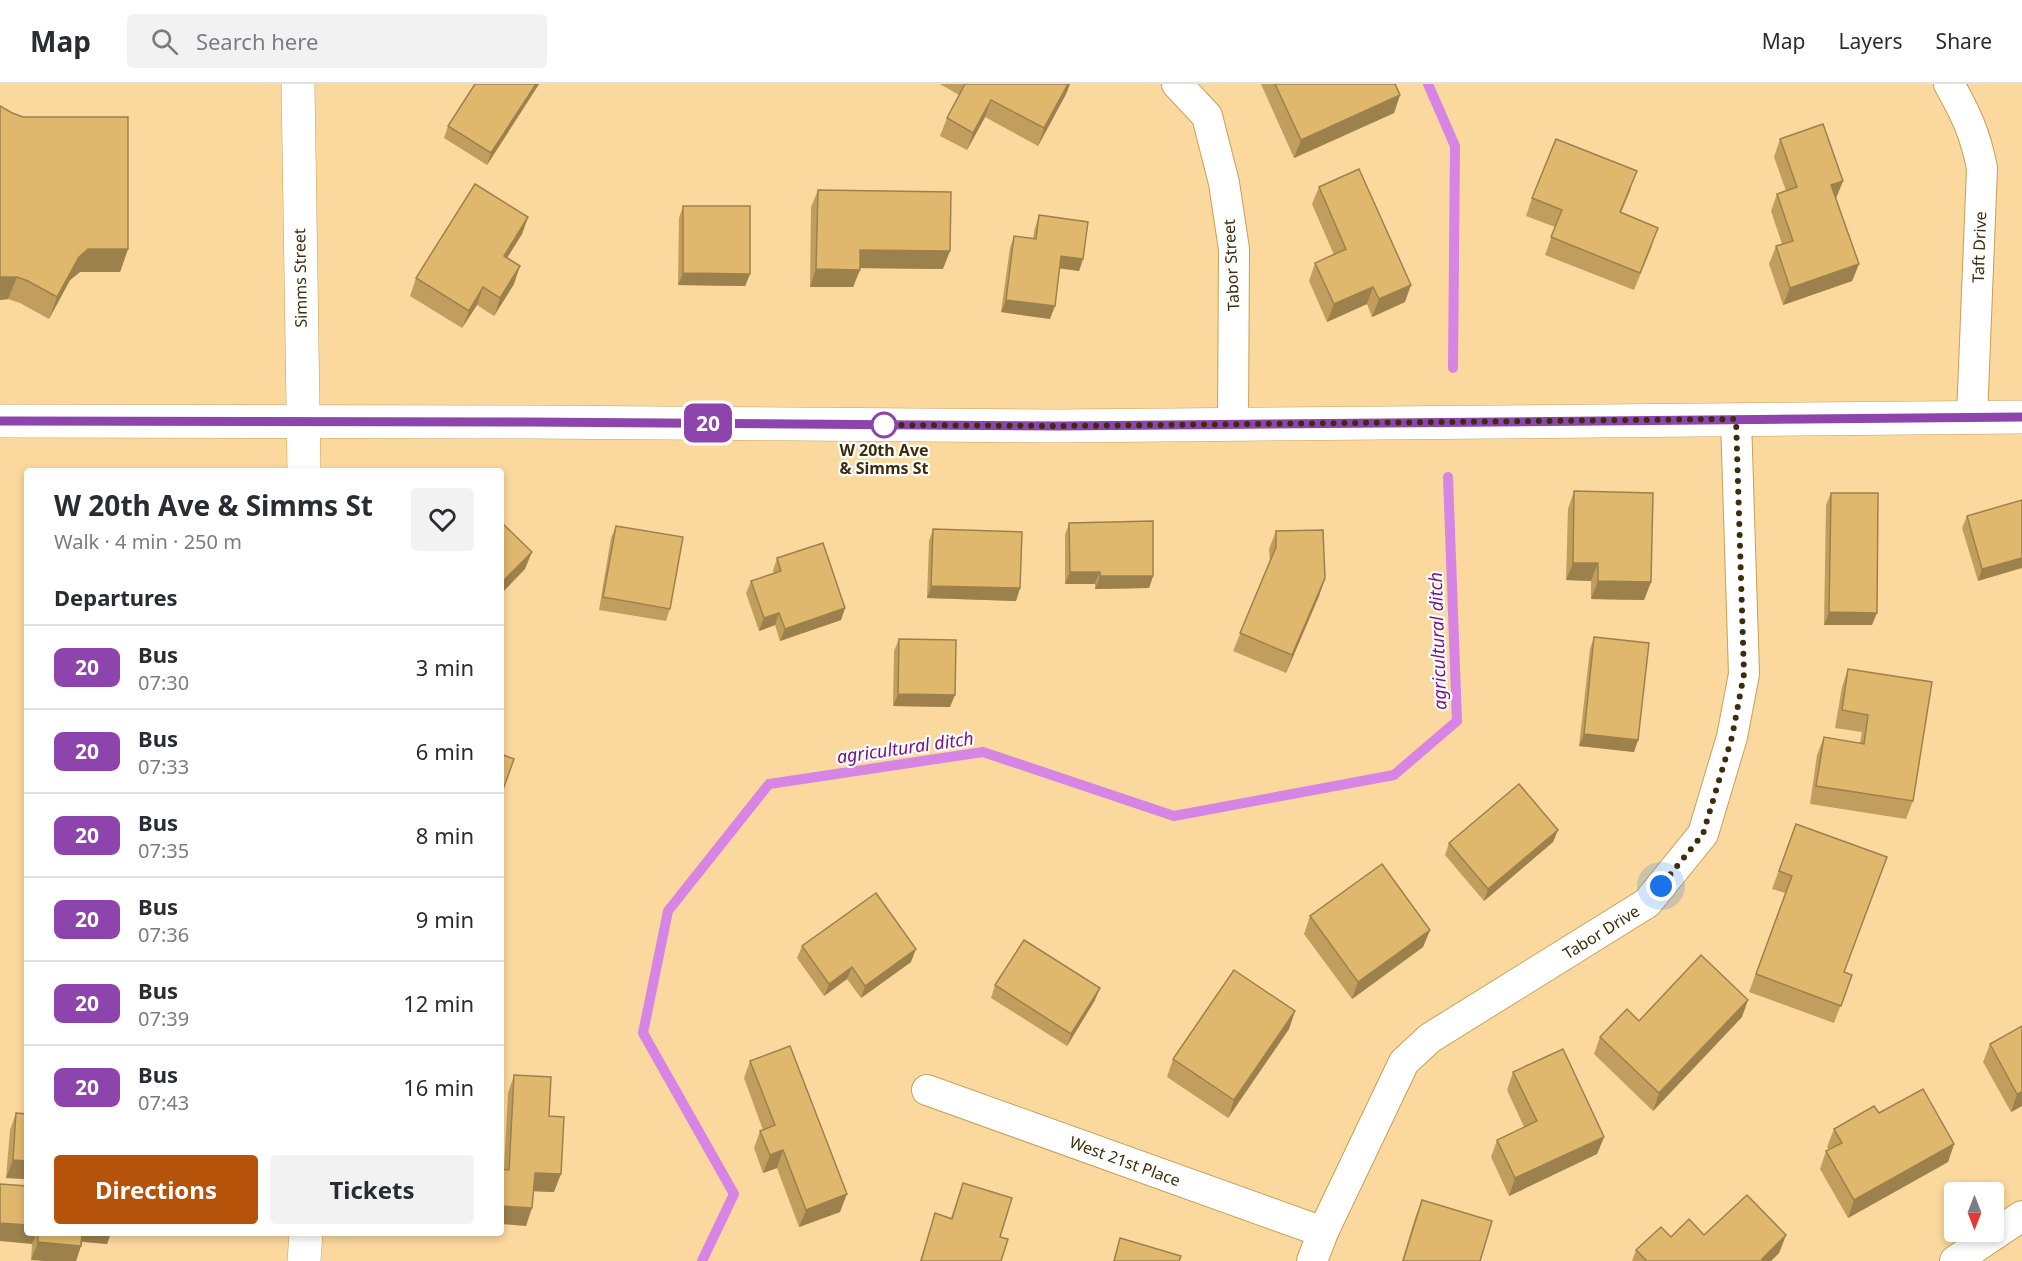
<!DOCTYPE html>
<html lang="en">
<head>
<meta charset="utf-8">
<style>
  :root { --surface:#fff; --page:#f2f2f3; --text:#2b2b33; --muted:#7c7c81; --line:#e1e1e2; --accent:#b45309 }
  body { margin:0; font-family:"Noto Sans",sans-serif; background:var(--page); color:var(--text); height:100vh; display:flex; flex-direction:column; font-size:22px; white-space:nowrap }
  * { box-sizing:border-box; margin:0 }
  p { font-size:20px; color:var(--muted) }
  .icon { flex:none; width:33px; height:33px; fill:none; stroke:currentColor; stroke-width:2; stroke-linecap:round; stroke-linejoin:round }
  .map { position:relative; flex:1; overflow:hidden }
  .drawer { position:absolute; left:24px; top:384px; width:480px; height:768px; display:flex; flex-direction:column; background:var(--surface); border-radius:6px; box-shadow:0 3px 9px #0003 }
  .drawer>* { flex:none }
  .badge { padding:0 12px; border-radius:9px; font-size:21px; line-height:39px }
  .needle { width:39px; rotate:180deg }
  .buttons { position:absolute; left:1944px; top:1098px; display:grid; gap:12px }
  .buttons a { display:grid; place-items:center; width:60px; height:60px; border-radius:6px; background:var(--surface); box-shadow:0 3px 9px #0003; font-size:30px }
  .you { position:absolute; width:30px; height:30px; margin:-15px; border:4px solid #fff; border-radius:50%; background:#1a73e8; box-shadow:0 0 0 9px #1a73e833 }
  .map>.badge { position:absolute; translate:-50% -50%; box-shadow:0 0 0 3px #fff }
  h2 { padding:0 30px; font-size:22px; line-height:54px }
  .round { display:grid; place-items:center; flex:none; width:63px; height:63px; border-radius:6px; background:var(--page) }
  .summary { display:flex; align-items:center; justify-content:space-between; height:102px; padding:0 30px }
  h1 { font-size:28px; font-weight:700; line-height:45px }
  .button { display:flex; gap:12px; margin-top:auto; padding:12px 30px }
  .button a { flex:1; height:69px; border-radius:6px; background:var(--accent); color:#fff; font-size:24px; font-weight:700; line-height:69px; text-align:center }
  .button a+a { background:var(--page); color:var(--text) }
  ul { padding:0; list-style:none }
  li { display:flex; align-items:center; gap:18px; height:84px; padding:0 30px; border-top:2px solid var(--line) }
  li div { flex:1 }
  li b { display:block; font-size:22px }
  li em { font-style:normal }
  li .badge { min-width:66px; font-weight:700; text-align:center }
  header { display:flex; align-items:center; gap:36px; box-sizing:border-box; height:84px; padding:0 30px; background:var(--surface); border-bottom:2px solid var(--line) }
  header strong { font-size:28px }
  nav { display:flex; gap:33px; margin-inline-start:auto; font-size:21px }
  .search { width:420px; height:54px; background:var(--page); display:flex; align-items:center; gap:15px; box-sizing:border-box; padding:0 21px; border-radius:6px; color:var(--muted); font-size:22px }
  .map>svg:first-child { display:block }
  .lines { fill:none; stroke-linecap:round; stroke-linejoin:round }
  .stream { stroke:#d685e4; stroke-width:10 }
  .street-casing { stroke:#c8a056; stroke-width:32 }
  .secondary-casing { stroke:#c8a056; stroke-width:34 }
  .street { stroke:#fff; stroke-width:30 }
  .secondary { stroke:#fff; stroke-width:33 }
  .wall { fill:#c19e5e }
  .shaded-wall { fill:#9d814c }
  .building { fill:#e0b86d; stroke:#9d814c; stroke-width:1.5 }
  .line-casing { stroke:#fff; stroke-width:14 }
  .line { stroke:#8e44ad; stroke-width:9 }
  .walk { stroke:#3d2d0d; stroke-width:6; stroke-dasharray:0 10.8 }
  .stop-dot { fill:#fff; stroke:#8e44ad; stroke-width:3 }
  .labels { text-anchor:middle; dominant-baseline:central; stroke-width:4.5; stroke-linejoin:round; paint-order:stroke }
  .street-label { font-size:16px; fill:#3d2d0d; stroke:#fefefe }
  .stop-label { font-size:16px; font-weight:bold; fill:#3d2d0d; stroke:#fefefe }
  .water-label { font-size:18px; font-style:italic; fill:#781188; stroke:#fefefe }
</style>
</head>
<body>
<header>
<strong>Map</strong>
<div class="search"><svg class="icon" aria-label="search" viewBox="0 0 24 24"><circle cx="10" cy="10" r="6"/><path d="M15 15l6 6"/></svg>Search here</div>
<nav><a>Map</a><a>Layers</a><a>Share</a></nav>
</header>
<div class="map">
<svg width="2022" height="1177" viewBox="0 0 2022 1177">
  <rect width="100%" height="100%" fill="#fad89e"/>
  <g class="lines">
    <g class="stream">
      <polyline points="1428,0 1455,62 1453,284"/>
      <polyline points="702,1177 734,1110 643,949 668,827 769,700 983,668 1174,732 1394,691 1457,637 1448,393"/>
    </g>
    <g class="street-casing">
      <g id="street">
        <polyline points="1177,0 1207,32 1224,99 1234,165 1233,341"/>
        <path d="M1949 0C1966 30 1975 49 1982 84L1972 333"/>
        <polyline points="927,1006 1323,1148"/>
        <polyline points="1312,1177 1323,1148 1404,978 1430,954 1647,819 1703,750 1732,653 1744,590 1736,335"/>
        <polyline points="1955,1177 2022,1132"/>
      </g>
    </g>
    <g class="secondary-casing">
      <g id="secondary">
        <polyline points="298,0 304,387"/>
        <polyline points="0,337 528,338 1060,342 2022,333"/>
        <polyline points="304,1177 306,1149"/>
      </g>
    </g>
    <use href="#street" class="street"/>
    <use href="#secondary" class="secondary"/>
  </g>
  <g class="wall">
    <polygon points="539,0 487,81 444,54 448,42"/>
    <polygon points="940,0 1070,0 1066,10 1038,62 985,33 967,66 940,52 947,34 959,11"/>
    <polygon points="1261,0 1395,0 1400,11 1394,29 1294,74"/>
    <polygon points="0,22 128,165 120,188 80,188 70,196 49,235 20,219 8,215 0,216"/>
    <polygon points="1780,55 1843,97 1836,114 1859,180 1852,197 1783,221 1769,180 1776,162 1782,160 1771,127 1777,110 1786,107 1774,73"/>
    <polygon points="1319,103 1405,218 1372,233 1367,220 1327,238 1309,197 1315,179 1334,171 1312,120"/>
    <polygon points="1631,105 1621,129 1652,162 1634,206 1545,171 1555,143 1526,132 1532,114"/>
    <polygon points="818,106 943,185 860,184 853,203 810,203 811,123"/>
    <polygon points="683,122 750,190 745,202 678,201 679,134"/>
    <polygon points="1039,131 1083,175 1079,187 1060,184 1050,235 1001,228 1010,164 1014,152 1033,154 1035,144"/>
    <polygon points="528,133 522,150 507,174 514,200 494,232 477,221 462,244 410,212 416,194"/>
    <polygon points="1574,407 1651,498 1644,516 1591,515 1591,497 1566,496 1568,425"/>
    <polygon points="1831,409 1872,541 1824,541 1826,421"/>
    <polygon points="2022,416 1978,497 1962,444 1967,432"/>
    <polygon points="1069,439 1153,492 1149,504 1095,505 1095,500 1065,500 1065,451"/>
    <polygon points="616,442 670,525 666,537 599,526 611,454"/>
    <polygon points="933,445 1020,504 1016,517 927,514 929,457"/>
    <polygon points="1276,447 1325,494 1319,512 1286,589 1233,567 1270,478 1269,465"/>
    <polygon points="777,474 845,524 841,536 780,557 775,541 759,547 746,509 751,497 774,490 773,487"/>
    <polygon points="1594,553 1638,656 1634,668 1579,662 1590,565"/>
    <polygon points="899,555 950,623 893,622 894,567"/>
    <polygon points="1848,585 1913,717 1906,735 1810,720 1817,671 1824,653 1860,659 1862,648 1835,644 1842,603"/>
    <polygon points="1796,740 1845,888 1852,891 1834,939 1749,908 1785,809 1772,805"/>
    <polygon points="1558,746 1553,758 1484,817 1445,771 1449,759"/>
    <polygon points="1310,832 1430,846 1423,863 1352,915 1304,850"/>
    <polygon points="802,862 911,878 861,914 847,895 824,912 797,874"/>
    <polygon points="995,901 1095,916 1067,962 991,914"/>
    <polygon points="1295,927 1289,945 1228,1034 1167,993 1173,975"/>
    <polygon points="1742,933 1653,1027 1594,970 1600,953 1639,937"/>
    <polygon points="2022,942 2022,1022 2011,1028 1983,978 1990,960"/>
    <polygon points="750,977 840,1128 799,1143 777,1084 763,1089 754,1064 760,1047 763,1046 744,994"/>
    <polygon points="1513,988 1604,1053 1597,1070 1509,1112 1491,1073 1497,1056 1524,1043 1507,1006"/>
    <polygon points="514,991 549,1032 554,1108 534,1107 526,1142 504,1085 508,1009"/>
    <polygon points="16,1029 27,1095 6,1094 10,1046"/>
    <polygon points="1879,1029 1954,1060 1948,1078 1848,1134 1820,1085 1826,1067 1829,1066 1827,1063 1834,1045"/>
    <polygon points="963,1099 1000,1153 1001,1177 920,1177 935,1129 951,1134"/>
    <polygon points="1422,1116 1480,1177 1402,1177 1415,1134"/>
    <polygon points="27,1149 111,1149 107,1160 82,1158 81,1162 76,1177 47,1177 31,1176 32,1160"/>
    <polygon points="1704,1151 1786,1151 1779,1169 1771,1177 1632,1177 1636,1166 1671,1153"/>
  </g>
  <g class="shaded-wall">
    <polygon points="536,0 539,0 487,81 491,69"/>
    <polygon points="1068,0 1070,0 1066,10 1038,62 1044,44"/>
    <polygon points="1400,11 1394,29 1294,74 1301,56"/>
    <polygon points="991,16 985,33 967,66 973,49"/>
    <polygon points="1843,97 1836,114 1831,101"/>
    <polygon points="528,133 522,150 497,190 504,172"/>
    <polygon points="88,165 128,165 120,188 80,188 70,196 49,235 57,213 79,173"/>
    <polygon points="860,166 950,167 943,185 853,184"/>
    <polygon points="1061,172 1083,175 1079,187 1057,184"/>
    <polygon points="1859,180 1852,197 1783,221 1790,204"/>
    <polygon points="520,182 514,200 494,232 500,214"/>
    <polygon points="816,185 860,186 853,203 810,203"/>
    <polygon points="683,189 750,190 745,202 678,201"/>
    <polygon points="0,193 17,193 8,215 0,216"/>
    <polygon points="1411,201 1405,218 1372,233 1379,215"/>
    <polygon points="483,203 477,221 462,244 469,227"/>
    <polygon points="1373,203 1367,220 1327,238 1334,220"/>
    <polygon points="1006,216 1055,222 1050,235 1001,228"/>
    <polygon points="532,468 525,485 501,510 501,499"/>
    <polygon points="2022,474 2022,484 1978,497 1982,485"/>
    <polygon points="1573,479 1598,479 1591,497 1566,496"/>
    <polygon points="1070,488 1100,488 1095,500 1065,500"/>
    <polygon points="1100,492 1153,492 1149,504 1095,505"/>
    <polygon points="1325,494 1319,512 1286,589 1292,571"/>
    <polygon points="1598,497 1651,498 1644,516 1591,515"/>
    <polygon points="931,502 1020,504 1016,517 927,514"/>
    <polygon points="845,524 841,536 780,557 785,545"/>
    <polygon points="1829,528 1877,529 1872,541 1824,541"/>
    <polygon points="779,529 775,541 759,547 764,534"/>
    <polygon points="898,610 955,611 950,623 893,622"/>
    <polygon points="1584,650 1638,656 1634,668 1579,662"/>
    <polygon points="1558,746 1553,758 1484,817 1488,805"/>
    <polygon points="1430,846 1423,863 1352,915 1358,898"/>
    <polygon points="916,865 911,878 861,914 865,902"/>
    <polygon points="852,883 847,895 824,912 829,900"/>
    <polygon points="1100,904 1095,916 1067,962 1071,950"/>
    <polygon points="1748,916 1742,933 1653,1027 1659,1009"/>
    <polygon points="1295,927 1289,945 1228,1034 1234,1016"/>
    <polygon points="2022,1008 2022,1022 2011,1028 2017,1010"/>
    <polygon points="1604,1053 1597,1070 1509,1112 1515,1094"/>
    <polygon points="1954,1060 1948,1078 1848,1134 1854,1116"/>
    <polygon points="783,1066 777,1084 763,1089 770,1071"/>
    <polygon points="13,1076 27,1077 27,1095 6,1094"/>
    <polygon points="535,1089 561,1090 554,1108 528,1107"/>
    <polygon points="847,1110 840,1128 799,1143 806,1126"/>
    <polygon points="501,1122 532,1124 526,1142 501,1140"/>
    <polygon points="0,1139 27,1141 27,1149 36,1149 32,1160 0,1157"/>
    <polygon points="80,1149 111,1149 107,1160 77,1157"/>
    <polygon points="1786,1151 1779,1169 1771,1177 1761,1177 1762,1175"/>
    <polygon points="38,1158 81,1162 76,1177 47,1177 31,1176"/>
  </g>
  <g class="building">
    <polygon points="475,0 536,0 491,69 448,42"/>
    <polygon points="965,0 1068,0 1044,44 991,16 973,49 947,34"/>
    <polygon points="1275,0 1395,0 1400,11 1301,56"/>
    <polygon points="0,22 12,29 23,33 128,33 128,165 88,165 79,173 57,213 28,197 17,193 0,193"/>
    <polygon points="1823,40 1843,97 1831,101 1859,180 1790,204 1776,162 1793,157 1777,110 1797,103 1780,55"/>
    <polygon points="1556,55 1637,87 1620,128 1658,144 1640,189 1551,153 1562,126 1532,114"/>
    <polygon points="1359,85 1411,201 1379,215 1373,203 1334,220 1315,179 1346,165 1319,103"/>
    <polygon points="475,100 528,133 504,172 520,182 500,214 483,203 469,227 416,194"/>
    <polygon points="818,106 951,108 950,167 860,166 860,186 816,185"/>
    <polygon points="683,122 750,122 750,190 683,189"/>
    <polygon points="1039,131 1088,138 1083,175 1061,172 1055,222 1006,216 1014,152 1036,155"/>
    <polygon points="1574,407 1653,409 1651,498 1598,497 1598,479 1573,479"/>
    <polygon points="1831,409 1878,409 1877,529 1829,528"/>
    <polygon points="2022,416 2022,474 1982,485 1967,432"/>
    <polygon points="1153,437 1153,492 1100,492 1100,488 1070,488 1069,439"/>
    <polygon points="501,438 532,468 501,499"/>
    <polygon points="616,442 683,453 670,525 603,513"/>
    <polygon points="933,445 1022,448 1020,504 931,502"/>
    <polygon points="1323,446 1325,494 1292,571 1240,549 1276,463 1276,447"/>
    <polygon points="823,459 845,524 785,545 779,529 764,534 751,497 781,487 777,474"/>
    <polygon points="1594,553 1649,559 1638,656 1584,650"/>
    <polygon points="899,555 956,556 955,611 898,610"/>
    <polygon points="1848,585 1932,598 1913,717 1816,702 1824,653 1864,660 1868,631 1842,626"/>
    <polygon points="501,670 514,675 501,711"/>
    <polygon points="1519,700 1558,746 1488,805 1449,759"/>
    <polygon points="1796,740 1887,773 1844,888 1852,891 1841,922 1756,890 1792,792 1779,787"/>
    <polygon points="1382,780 1430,846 1358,898 1310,832"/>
    <polygon points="876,809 916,865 865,902 852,883 829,900 802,862"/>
    <polygon points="1024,856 1100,904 1071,950 995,901"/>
    <polygon points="1701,871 1748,916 1659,1009 1600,953 1627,925 1639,937"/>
    <polygon points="1234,886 1295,927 1234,1016 1173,975"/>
    <polygon points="2022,942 2022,1008 2017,1010 1990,960"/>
    <polygon points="790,962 847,1110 806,1126 783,1066 770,1071 760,1047 775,1041 750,977"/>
    <polygon points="1563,965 1604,1053 1515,1094 1497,1056 1537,1037 1513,988"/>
    <polygon points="514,991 551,993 549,1032 564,1033 561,1090 535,1089 532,1124 501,1122 501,1085 509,1086"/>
    <polygon points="1923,1005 1954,1060 1854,1116 1826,1067 1842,1059 1834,1045 1874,1022 1879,1029"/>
    <polygon points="16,1029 27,1030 27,1077 13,1076"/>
    <polygon points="963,1099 1012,1114 1000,1153 1008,1155 1001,1177 921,1177 935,1129 952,1135"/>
    <polygon points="0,1100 27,1102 27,1141 0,1139"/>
    <polygon points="1747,1111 1786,1151 1762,1175 1764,1177 1647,1177 1636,1166 1661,1143 1671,1153 1689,1135 1704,1151"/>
    <polygon points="1422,1116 1492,1137 1480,1177 1403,1177"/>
    <polygon points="38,1149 82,1149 81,1162 38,1158"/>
    <polygon points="1120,1154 1181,1172 1179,1177 1114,1177"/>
  </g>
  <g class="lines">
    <g class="line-casing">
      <polyline id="line" points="0,337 528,338 1060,342 2022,333"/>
    </g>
    <use href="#line" class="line"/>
    <polyline class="walk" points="884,341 882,341 1060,342 1736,335 1744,590 1732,653 1703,750 1661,802"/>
  </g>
  <circle class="stop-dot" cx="884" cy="341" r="12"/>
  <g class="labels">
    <g class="street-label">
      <text transform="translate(1979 163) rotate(-88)">Taft Drive</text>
      <text transform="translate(1231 181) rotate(-93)">Tabor Street</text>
      <text transform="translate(300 194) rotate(-91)">Simms Street</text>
      <text transform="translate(1601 848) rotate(-32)">Tabor Drive</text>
      <text transform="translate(1125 1077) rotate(20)">West 21st Place</text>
    </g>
    <g class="stop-label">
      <text x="884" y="366">W 20th Ave<tspan x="884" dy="18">&amp; Simms St</tspan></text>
    </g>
    <g class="water-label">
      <text transform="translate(1437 557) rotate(-92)">agricultural ditch</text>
      <text transform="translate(905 663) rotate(-8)">agricultural ditch</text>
    </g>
  </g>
</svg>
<div class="buttons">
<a><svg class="needle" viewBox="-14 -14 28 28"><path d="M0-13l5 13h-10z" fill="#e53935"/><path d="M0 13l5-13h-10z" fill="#7c7c81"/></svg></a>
</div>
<div class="you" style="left:1661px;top:802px"></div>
<b class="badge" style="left:708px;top:339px;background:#8e44ad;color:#fff">20</b>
<section class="drawer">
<div class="summary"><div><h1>W 20th Ave &amp; Simms St</h1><p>Walk · 4 min · 250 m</p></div><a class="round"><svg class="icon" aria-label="heart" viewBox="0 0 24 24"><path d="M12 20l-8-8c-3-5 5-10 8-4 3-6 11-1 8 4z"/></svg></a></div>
<h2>Departures</h2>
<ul>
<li><span class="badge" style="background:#8e44ad;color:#fff">20</span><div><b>Bus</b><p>07:30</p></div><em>3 min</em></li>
<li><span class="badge" style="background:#8e44ad;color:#fff">20</span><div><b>Bus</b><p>07:33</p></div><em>6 min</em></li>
<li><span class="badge" style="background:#8e44ad;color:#fff">20</span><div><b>Bus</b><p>07:35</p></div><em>8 min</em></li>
<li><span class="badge" style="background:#8e44ad;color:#fff">20</span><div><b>Bus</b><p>07:36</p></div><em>9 min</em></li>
<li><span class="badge" style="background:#8e44ad;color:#fff">20</span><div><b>Bus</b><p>07:39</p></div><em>12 min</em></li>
<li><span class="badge" style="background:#8e44ad;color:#fff">20</span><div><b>Bus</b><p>07:43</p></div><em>16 min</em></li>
</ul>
<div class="button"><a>Directions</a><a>Tickets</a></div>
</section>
</div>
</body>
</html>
